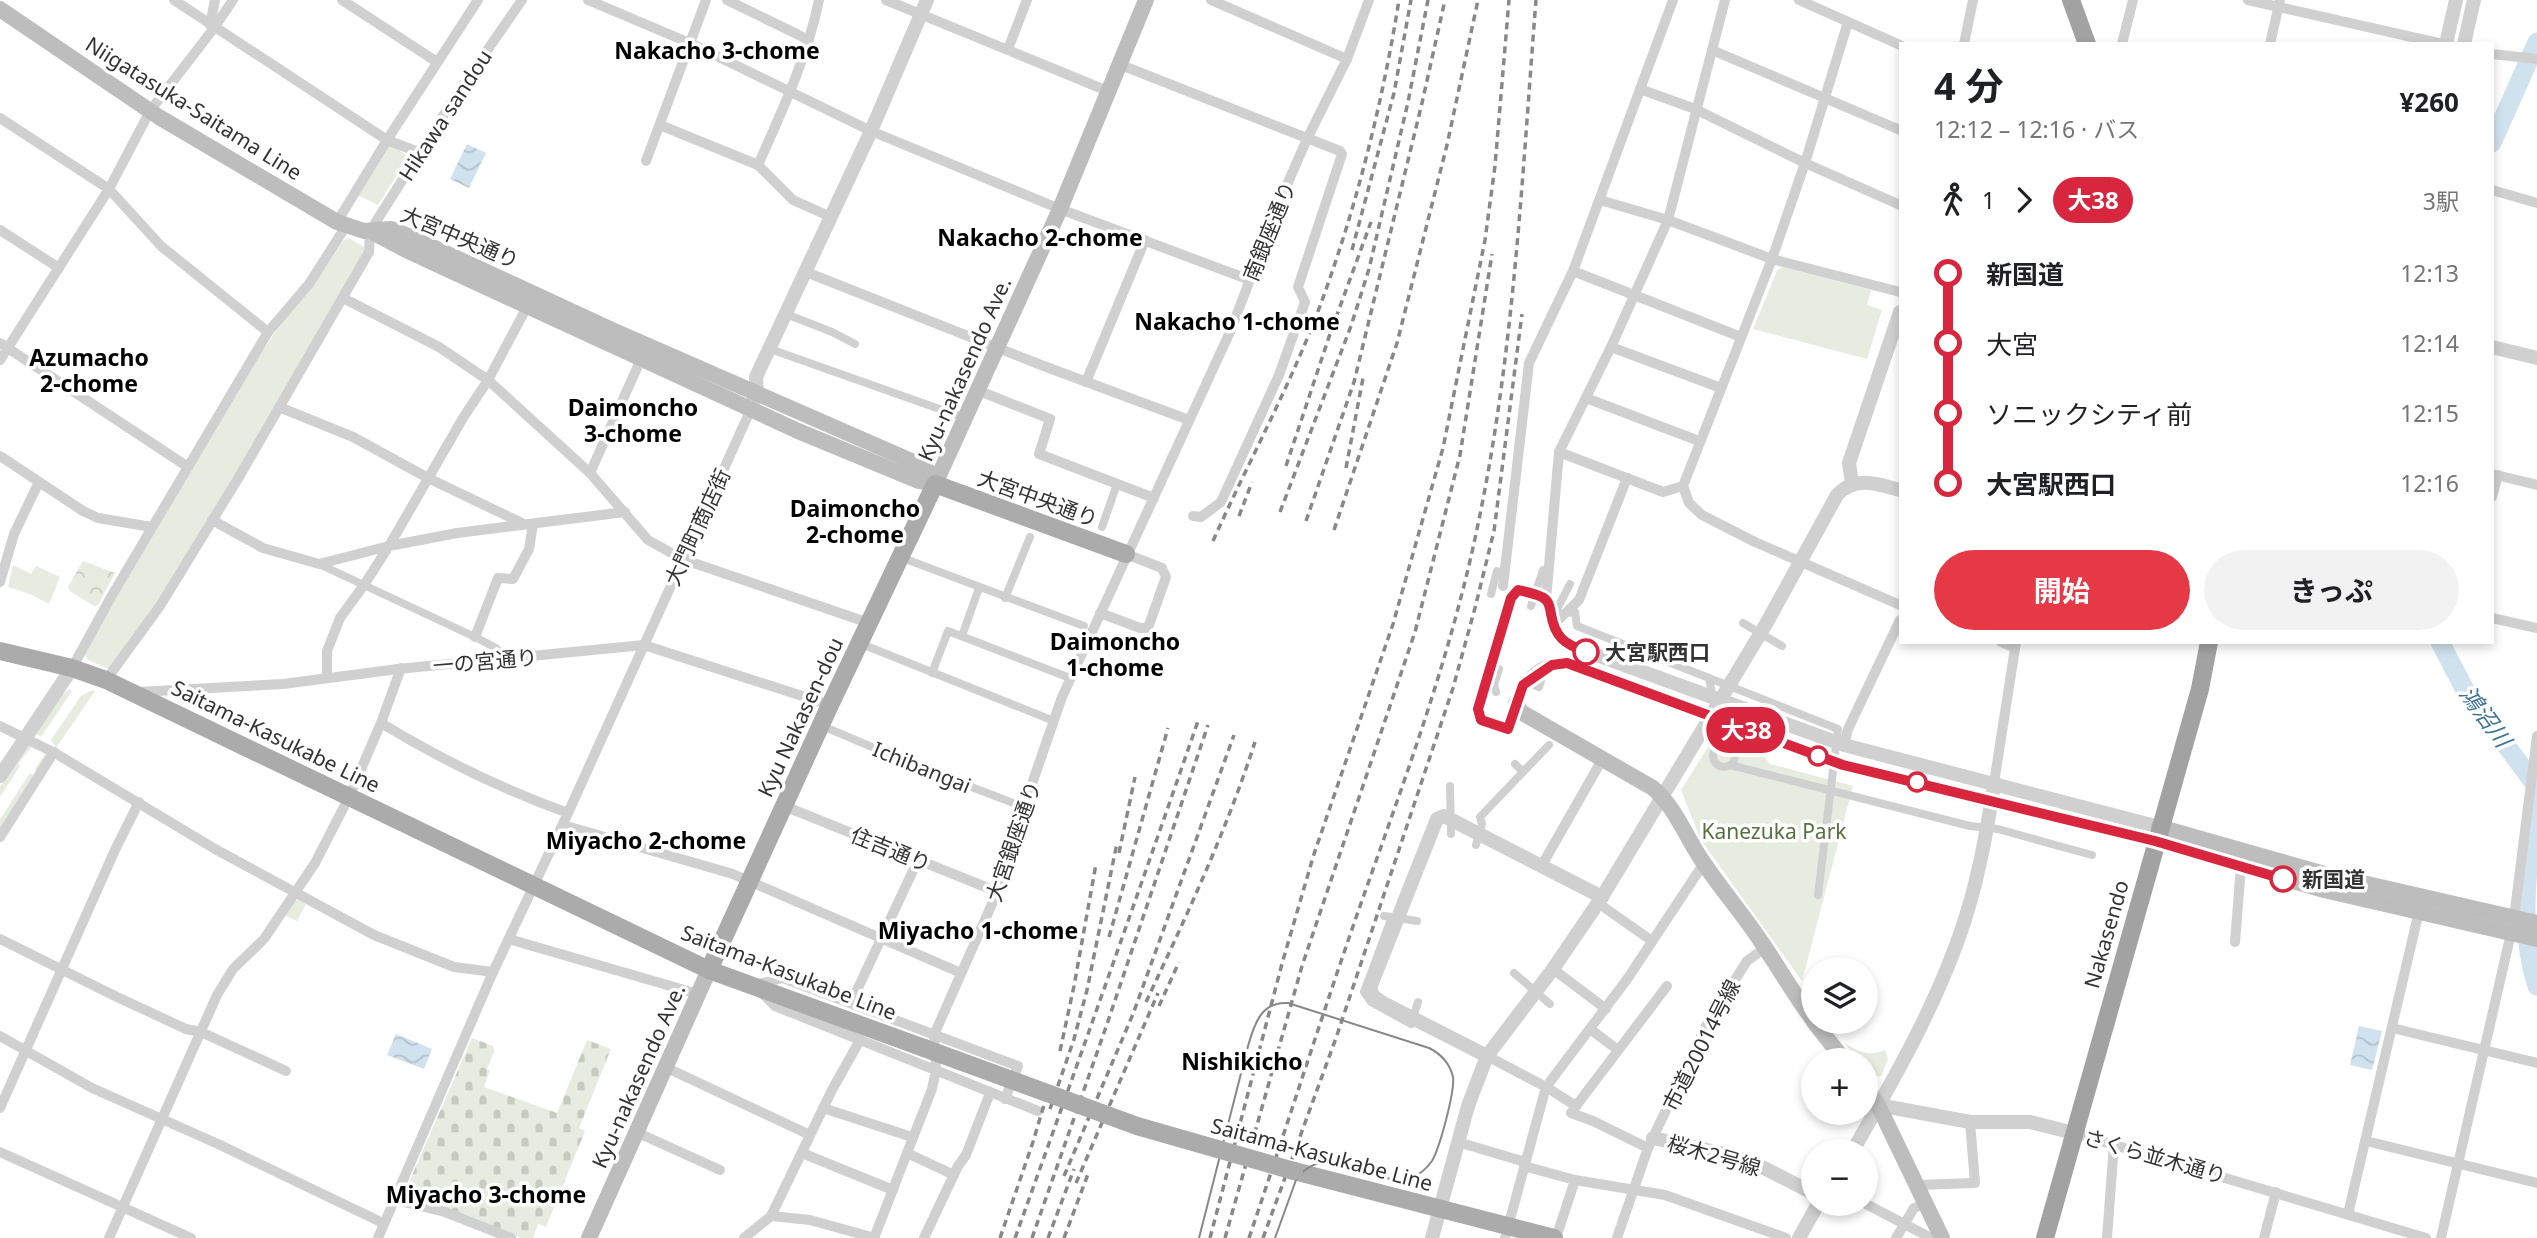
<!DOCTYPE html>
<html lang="ja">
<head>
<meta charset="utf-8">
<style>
  :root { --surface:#fff; --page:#f2f2f2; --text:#202124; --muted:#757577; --accent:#e63946 }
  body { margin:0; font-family:"Noto Sans","Noto Sans JP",sans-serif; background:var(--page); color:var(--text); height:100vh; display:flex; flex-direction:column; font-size:26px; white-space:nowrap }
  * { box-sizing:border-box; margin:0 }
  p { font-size:23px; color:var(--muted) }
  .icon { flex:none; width:38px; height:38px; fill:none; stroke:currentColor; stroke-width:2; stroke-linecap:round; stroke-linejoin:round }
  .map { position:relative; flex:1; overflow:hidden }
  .side { position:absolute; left:1899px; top:42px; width:595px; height:602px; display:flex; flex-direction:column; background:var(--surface); border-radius:0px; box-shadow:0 4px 10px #0003 }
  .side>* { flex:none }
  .badge { padding:0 14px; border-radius:23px; font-size:24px; line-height:46px }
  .tools { position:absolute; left:1801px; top:957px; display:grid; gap:14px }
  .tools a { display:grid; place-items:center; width:77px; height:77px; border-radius:50%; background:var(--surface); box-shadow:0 4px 10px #0003; font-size:35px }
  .map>.badge { position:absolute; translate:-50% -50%; box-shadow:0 0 0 4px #fff }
  .legs { display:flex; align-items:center; gap:10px; height:77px; padding:0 35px; font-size:23px }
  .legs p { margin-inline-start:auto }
  .summary { display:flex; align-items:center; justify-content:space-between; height:119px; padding:0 35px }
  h1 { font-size:38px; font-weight:700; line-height:52px }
  .cta { display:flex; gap:14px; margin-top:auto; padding:14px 35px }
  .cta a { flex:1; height:80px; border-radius:42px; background:var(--accent); color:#fff; font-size:28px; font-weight:700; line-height:80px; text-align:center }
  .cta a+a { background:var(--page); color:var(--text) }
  ul { padding:0 35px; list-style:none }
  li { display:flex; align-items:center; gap:24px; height:70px; font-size:26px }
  li i { display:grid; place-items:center; width:10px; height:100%; margin:0 9px; background:currentColor }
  li i::after { content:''; width:18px; height:18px; margin:-9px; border:5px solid; border-radius:50%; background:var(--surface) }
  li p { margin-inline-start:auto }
  li:first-child i { background:linear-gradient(#0000 50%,currentColor 0) }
  li:last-child i { background:linear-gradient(currentColor 50%,#0000 0) }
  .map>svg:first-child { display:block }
  .forest { fill:url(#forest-crowns) }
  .cemetery { fill:url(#cemetery-stones) }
  .green { fill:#e6ecdf }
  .water { fill:url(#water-waves) }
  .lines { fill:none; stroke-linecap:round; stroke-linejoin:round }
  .river { stroke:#cfe2ee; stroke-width:19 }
  .pedestrian { stroke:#d0d0d0; stroke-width:8 }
  .minor { stroke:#d0d0d0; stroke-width:10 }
  .tertiary { stroke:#d0d0d0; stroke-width:14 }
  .secondary { stroke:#bdbdbd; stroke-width:16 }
  .primary { stroke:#ababab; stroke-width:18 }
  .trunk { stroke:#a2a2a2; stroke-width:18 }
  .tram { stroke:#888; stroke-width:2 }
  .rail { stroke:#888; stroke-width:3.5; stroke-dasharray:7 5; stroke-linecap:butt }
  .pedestrian-bridge { stroke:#d0d0d0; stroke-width:8 }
  .primary-bridge { stroke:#ababab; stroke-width:18 }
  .line-1-casing { stroke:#fff; stroke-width:16 }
  .line-1 { stroke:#d7263d; stroke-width:10 }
  .stop-1-dot { fill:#fff; stroke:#d7263d; stroke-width:3.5 }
  .labels { text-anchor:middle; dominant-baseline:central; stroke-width:7; stroke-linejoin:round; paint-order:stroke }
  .street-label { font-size:21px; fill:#333; stroke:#fff }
  .stop-label { font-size:21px; font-weight:bold; fill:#333; stroke:#fff; text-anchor:start }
  .park-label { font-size:21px; fill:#56703f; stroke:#fff }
  .neighbourhood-label { font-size:23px; font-weight:bold; fill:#000; stroke:#fff }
  .water-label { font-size:23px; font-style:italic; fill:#3f7597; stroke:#fff }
</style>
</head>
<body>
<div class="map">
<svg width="2537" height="1238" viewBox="0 0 2537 1238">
  <defs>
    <pattern id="forest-crowns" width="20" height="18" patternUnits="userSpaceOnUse" patternTransform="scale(1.75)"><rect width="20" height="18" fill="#e6ecdf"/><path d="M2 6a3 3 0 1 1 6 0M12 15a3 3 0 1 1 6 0" fill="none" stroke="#c6cbc0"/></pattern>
    <pattern id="cemetery-stones" width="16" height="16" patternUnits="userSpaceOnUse" patternTransform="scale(1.75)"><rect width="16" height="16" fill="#e6ecdf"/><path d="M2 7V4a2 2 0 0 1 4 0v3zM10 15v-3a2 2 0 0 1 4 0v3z" fill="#c6cbc0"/></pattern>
    <pattern id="water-waves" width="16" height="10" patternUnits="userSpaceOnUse" patternTransform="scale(1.75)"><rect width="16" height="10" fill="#cfe2ee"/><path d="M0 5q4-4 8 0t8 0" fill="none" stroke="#b2c2cd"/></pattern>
  </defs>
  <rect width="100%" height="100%" fill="#fff"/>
  <polygon class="forest" points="83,561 115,573 98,605 94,606 70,591 68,587"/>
  <polygon class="cemetery" points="472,1038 493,1046 494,1052 487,1069 490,1070 484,1087 557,1113 587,1040 611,1049 579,1128 585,1131 546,1227 538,1224 533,1238 521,1238 456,1212 403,1196"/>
  <g class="green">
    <polygon points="390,143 408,157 378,205 358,195"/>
    <polygon points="349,238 364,247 365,253 159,604 109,669 88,660 85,655 87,647 263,350 281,324 310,291 343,241"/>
    <polygon points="1782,267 1871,290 1867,305 1882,310 1867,359 1753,329 1777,271"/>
    <polygon points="13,565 31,574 36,566 60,577 49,604 30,594 8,587"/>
    <polygon points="69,689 72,691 41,737 36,733 60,697"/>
    <polygon points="93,690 95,691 56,748 51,740 81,696"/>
    <polygon points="1715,736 1755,745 1770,764 1853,786 1802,981 1701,840 1681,790"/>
    <polygon points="30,745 32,746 18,764 20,766 0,797 0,787 26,747"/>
    <polygon points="45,754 47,756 0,830 0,819 30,773 33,775 36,771 35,769"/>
    <polygon points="299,900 306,904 297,921 286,916 294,901"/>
    <path d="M1844 1042C1857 1052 1868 1057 1885 1050L1888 1059 1881 1076 1872 1077 1867 1073 1866 1060H1857Z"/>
  </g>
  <g class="water">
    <polygon points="467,144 486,153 469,188 450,179"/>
    <polygon points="2359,1026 2382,1031 2372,1070 2350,1065"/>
    <polygon points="396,1034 432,1049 424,1069 387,1055"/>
  </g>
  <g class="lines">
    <g class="river">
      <polyline points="2492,143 2537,42"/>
      <polyline points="2440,642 2465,690 2537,787"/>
      <path d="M2537 799C2536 817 2532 834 2530 852 2524 897 2523 943 2537 986"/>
    </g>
    <g class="pedestrian">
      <polyline points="786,314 832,332 855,344"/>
      <polyline points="770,349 965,418"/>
      <polyline points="1102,527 1117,484"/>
      <polyline points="900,557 1084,626"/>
      <polyline points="319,564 475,637 496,648 506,659"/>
      <polyline points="1491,594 1497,571"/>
      <polyline points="1005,598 1030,537"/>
      <polyline points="1531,606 1543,570"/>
      <polyline points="1554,615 1570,584"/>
      <polyline points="962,636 979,588"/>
      <polyline points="859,643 1054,721"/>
      <polyline points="932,673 948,631 1070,678"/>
      <polyline points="1534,685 1539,687 1541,681"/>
      <polyline points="1496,692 1494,685 1499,669"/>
      <polyline points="820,725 924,769 1024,807"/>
      <circle cx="1724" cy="756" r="11"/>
      <polyline points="1515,764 1523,772 1549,745"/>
      <polyline points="2059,846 2092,855"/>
    </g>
    <g class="minor">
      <polyline points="174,0 387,140 421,153"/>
      <polyline points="342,0 437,62"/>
      <polyline points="588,0 692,44 871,131 1060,209 1250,280"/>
      <polyline points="727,0 809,40"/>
      <polyline points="886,0 1110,92"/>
      <polyline points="1211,0 1347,59"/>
      <polyline points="1799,0 1900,45"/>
      <polyline points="2248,0 2443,44"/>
      <polyline points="210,25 215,0"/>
      <polyline points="1964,44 1973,0"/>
      <polyline points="2122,44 2133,0"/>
      <polyline points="2270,44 2280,0"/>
      <polyline points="1008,49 1027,0"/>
      <polyline points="1712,50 1900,130"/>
      <polyline points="2492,54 2537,59"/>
      <polyline points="1121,65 1340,151 1342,154 1298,287 1305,302 1279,375 1221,502 1201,517 1193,516"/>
      <polyline points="1640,89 1695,109 1805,163 1900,205"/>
      <polyline points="0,118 109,189 161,246 268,332"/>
      <polyline points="660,125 758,165 793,200 831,217"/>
      <polyline points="646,161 706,0"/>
      <path d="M758 165C782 111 807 58 819 0"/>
      <polyline points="2492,190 2537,203"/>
      <polyline points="1600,200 1668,220 1772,259 1900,292"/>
      <polyline points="337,222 387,140 478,0"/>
      <polyline points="0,230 59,268"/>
      <polyline points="1573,271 1741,337"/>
      <polyline points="806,272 1041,365 1189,420"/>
      <polyline points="343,298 439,347 488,380 590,473 648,540 682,559 869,623"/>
      <polyline points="0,343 188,467"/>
      <polyline points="1611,347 1721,388"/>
      <polyline points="0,360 109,189 150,111 214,28 233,0"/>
      <polyline points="1086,382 1145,240"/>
      <polyline points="977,390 1050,419 1039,454 1154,498"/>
      <polyline points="1586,398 1699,441"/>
      <polyline points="279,407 353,437 428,478 522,523"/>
      <polyline points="1559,452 1663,492 1683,486 1772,259 1805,163 1848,22"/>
      <polyline points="0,456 83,511 98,518 152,527"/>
      <polyline points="590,473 641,359"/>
      <polyline points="2492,474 2537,485"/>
      <polyline points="1683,486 1689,503 1702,515 1755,542 1900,605"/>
      <polyline points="2492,497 2498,475"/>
      <polyline points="212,520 263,548 319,564 389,546 457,533 625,512"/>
      <polyline points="0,582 14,534 39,482"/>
      <polyline points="1503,586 1529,363 1573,271 1673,0"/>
      <polyline points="1546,600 1559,452 1611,347 1668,220 1725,0"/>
      <polyline points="1100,613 1140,628 1146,628 1149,625 1166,577 1162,568 1126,554"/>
      <polyline points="2492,618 2537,628"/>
      <polyline points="1553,625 1579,600 1627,478"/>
      <polyline points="475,637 498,578 513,579 529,549 533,524"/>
      <polyline points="2001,642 2015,648"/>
      <polyline points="72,668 111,597 268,332 309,284 346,226"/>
      <polyline points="327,678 327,651 340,618 364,585 389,546 463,418 488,380 528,305"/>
      <polyline points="106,680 160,606 239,477 369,252 370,231 457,94 522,0"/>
      <polyline points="138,692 283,684 398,669 644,645 830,705"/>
      <path d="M381 723C442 760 501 789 568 813"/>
      <polyline points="0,726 55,753 215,849 374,935 454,967 493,972"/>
      <polyline points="1844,745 1848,729 1900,620"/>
      <polyline points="1994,783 2016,642"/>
      <polyline points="784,806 998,892"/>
      <polyline points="563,825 733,874 961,973"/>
      <polyline points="0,837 54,752"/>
      <polyline points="1542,865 1603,758"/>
      <polyline points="1598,903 1652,941"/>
      <polyline points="2514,918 2537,736"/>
      <polyline points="0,939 117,997 186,1029 201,1032 286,1071"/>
      <polyline points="509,939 698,994"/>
      <polyline points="2235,942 2241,866"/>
      <polyline points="1553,969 1606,1009"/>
      <polyline points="754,985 783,978 1018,1066 1005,1099"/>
      <polyline points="762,993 775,1006 1038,1111"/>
      <polyline points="851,1003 918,860"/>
      <polyline points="2392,1028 2537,1063"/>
      <polyline points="1590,1029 1618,1050"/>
      <polyline points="0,1036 92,1088 218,1144 383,1223"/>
      <polyline points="1487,1056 1546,1087 1505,1238"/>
      <polyline points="665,1067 810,1135"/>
      <polyline points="1576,1106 1667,986"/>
      <polyline points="0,1108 115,850 139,802"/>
      <polyline points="823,1108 912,1137"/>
      <polyline points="636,1132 720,1170"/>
      <polyline points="2074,1133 2426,1238"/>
      <polyline points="2366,1141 2537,1183"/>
      <polyline points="1458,1142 1525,1162"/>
      <polyline points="1648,1148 1593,1121 1571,1113 1576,1106 1546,1087 1628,978 1704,863"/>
      <polyline points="0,1152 191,1238"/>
      <polyline points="802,1153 893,1190"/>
      <polyline points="907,1153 954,1175"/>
      <polyline points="1524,1166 1575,1180 1665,1195 1786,1238"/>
      <polyline points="1917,1185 1975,1183 1970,1122"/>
      <polyline points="396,1200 445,1212 511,1238"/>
      <polyline points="1866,1204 1931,1238"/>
      <polyline points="2348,1214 2420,907"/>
      <polyline points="771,1216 832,1090 860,1040"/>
      <polyline points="109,1238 217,995 233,969 264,939 315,863 349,797 381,723 401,668"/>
      <polyline points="378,1238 493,972 568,813 751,409"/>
      <polyline points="744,1238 771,1216 810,1220 875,1238"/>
      <polyline points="874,1238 932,1089 936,1070 934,1035 1003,879 1024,807 1062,697 1230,332 1282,196 1307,139 1347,59 1369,0"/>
      <polyline points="924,1238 958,1166 966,1155 990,1093"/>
      <polyline points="1556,1238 1575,1180"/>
      <polyline points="1617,1238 1648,1148 1708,1022 1747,961 1765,948"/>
      <polyline points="1896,1238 1914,1208 1926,1203"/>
      <polyline points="2107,1238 2114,1144"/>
      <polyline points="2264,1238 2276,1192"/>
      <polyline points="2441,1238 2511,933"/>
    </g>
    <g class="tertiary">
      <polyline points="2446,44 2456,0"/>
      <polyline points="2464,44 2474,0"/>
      <polyline points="2492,347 2537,358"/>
      <polyline points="753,402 757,393 756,377 871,131 927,0"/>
      <polyline points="1852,483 1849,463 1900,312"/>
      <polyline points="1546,600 1556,633 1569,645 1844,745 2159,827"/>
      <path d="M1516 703C1523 681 1543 661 1568 663L1843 765 2155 841"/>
      <polyline points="0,776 72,668"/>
      <polyline points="1487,1056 1385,1004 1373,996 1370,988 1437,819 1444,816 1602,897"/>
      <polyline points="1878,1105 1970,1122 2030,1122 2074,1133"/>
      <polyline points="1653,1138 1730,1155 1762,1167 1813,1193"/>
      <path d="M1852 1152C1897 1074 1944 992 1969 906 1980 869 1987 830 1993 791"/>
      <path d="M1432 1238 1468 1106 1487 1056 1553 969 1602 897 1766 624 1837 495C1856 475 1877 484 1900 490"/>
      <polyline points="1799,1238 1818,1204"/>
    </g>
    <g class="secondary">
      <polyline points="0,9 159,117 337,222 364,231 391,229 413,238 612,330 916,463 926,468 935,484"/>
      <polyline points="370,231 408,251 798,431 919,481 935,484"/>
      <polyline points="935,484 1060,209 1146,0"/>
      <path d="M1516 703 1520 711 1526 715 1653 788C1675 807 1685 835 1701 859 1720 888 1743 914 1762 943 1779 968 1795 996 1813 1020"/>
      <polyline points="2159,827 2328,875 2537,923"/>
      <polyline points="2155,841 2324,890 2537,939"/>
      <polyline points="1814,1022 1844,1060"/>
      <polyline points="1866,1089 1878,1105 1942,1238"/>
      <polyline points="589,1238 709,970"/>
    </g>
    <g class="primary">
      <polyline points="0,651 72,668 106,680 709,970 924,1048"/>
      <polyline points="709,970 830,705 935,484 1126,554"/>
      <polyline points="1294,1171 1554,1238"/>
    </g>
    <g class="trunk">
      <polyline points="2071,0 2087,44"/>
      <polyline points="2045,1238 2200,689 2209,642"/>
    </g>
    <path class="tram" d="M1199 1238 1248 1046C1254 1025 1261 1001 1288 1003L1429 1048C1441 1054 1450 1064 1453 1077 1455 1091 1440 1147 1432 1161 1427 1168 1419 1175 1411 1178 1387 1185 1360 1167 1337 1162 1320 1160 1306 1166 1296 1180L1275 1238"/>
    <g class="rail">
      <polyline points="1352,250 1394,93 1411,0"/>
      <polyline points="1286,466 1331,331 1371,222"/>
      <polyline points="1346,468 1363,378"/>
      <polyline points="1280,512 1351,326 1369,269 1408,102 1428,0"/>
      <polyline points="1239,516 1252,482"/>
      <polyline points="1306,521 1354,382 1422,103 1445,0"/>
      <polyline points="1334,530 1397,343 1447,145 1478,0"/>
      <path d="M1213 541C1247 465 1287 392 1317 314 1355 213 1382 106 1399 0"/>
      <polyline points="1119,853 1135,777"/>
      <polyline points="1109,937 1168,728"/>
      <path d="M1146 1002C1186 917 1226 832 1255 742"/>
      <polyline points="1159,1006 1179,962"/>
      <polyline points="1060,1051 1074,986 1096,864"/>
      <polyline points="1050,1109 1074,1039 1087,990 1117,843"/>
      <polyline points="1064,1176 1133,1014 1234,735"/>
      <polyline points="1076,1183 1158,993"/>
      <polyline points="1000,1238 1033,1142 1047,1095"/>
      <path d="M1015 1238C1077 1066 1138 894 1198 721"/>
      <polyline points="1032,1238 1106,1027 1208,725"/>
      <polyline points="1048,1238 1074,1169"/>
      <polyline points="1064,1238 1088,1174"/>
      <polyline points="1210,1238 1283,960 1314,854 1393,624 1443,448 1485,240 1495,166 1509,0"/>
      <polyline points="1225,1238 1302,966 1415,632 1460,455 1492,254"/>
      <path d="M1249 1238C1286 1129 1321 1018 1359 909 1403 784 1450 659 1477 529 1514 355 1522 177 1536 0"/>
      <polyline points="1263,1238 1336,1038 1453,688 1475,608 1494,531 1522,314"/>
    </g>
    <g class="pedestrian-bridge">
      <polyline points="1549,615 1575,612 1577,626 1709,678 1722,745"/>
      <polyline points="1743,623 1782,646"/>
      <polyline points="1709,678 1838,729 1818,895"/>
      <polyline points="1730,765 1970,826 1998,829 2059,846"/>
      <polyline points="1450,786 1451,834"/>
      <polyline points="1476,845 1482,824 1480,817 1523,772"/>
      <polyline points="1384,916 1392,917 1364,992 1371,1002 1411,1024 1418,1002"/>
      <polyline points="1392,917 1417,921"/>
      <polyline points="1514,973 1550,1004"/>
    </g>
    <polyline class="primary-bridge" points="924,1048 1137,1126 1294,1171"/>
  </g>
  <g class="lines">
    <g class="line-1-casing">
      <path id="line-1" d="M1586 652C1565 644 1555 638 1551 614 1550 609 1550 603 1545 599 1539 594 1526 592 1518 590L1511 598 1478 709 1481 720 1508 729 1523 685 1552 665 1567 663 1843 765 2155 841 2283 879"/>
    </g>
    <use href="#line-1" class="line-1"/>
  </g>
  <g class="stop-1-dot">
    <circle cx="1586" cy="652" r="12"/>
    <circle cx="1818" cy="756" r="9"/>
    <circle cx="1917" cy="782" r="9"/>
    <circle cx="2283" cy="879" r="12"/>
  </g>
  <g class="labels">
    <g class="street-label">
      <text transform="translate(194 108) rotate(32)">Niigatasuka-Saitama Line</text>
      <text transform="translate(445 115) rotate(-57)">Hikawa sandou</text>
      <text transform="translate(1269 231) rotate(-68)">南銀座通り</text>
      <text transform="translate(460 237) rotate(23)">大宮中央通り</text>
      <text transform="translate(964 369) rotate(-66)">Kyu-nakasendo Ave.</text>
      <text transform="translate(1038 498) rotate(20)">大宮中央通り</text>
      <text transform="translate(697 527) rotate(-65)">大門町商店街</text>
      <text transform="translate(485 661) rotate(-5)">一の宮通り</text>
      <text transform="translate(800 717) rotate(-65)">Kyu Nakasen-dou</text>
      <text transform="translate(276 736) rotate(26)">Saitama-Kasukabe Line</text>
      <text transform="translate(922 767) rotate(22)">Ichibangai</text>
      <text transform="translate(1013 841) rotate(-71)">大宮銀座通り</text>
      <text transform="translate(891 849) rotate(22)">住吉通り</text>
      <text transform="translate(2106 934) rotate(-74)">Nakasendo</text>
      <text transform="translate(789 972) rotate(21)">Saitama-Kasukabe Line</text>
      <text transform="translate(1701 1045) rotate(-63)">市道20014号線</text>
      <text transform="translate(638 1076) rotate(-66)">Kyu-nakasendo Ave.</text>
      <text transform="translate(1322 1154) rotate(15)">Saitama-Kasukabe Line</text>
      <text transform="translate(1714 1155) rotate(16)">桜木2号線</text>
      <text transform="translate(2155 1156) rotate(16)">さくら並木通り</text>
    </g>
    <g class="stop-label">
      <text x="1605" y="652">大宮駅西口</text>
      <text x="2302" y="879">新国道</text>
    </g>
    <g class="park-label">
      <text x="1774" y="831">Kanezuka Park</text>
    </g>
    <g class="neighbourhood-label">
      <text x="717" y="50">Nakacho 3-chome</text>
      <text x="1040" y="237">Nakacho 2-chome</text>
      <text x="1237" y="321">Nakacho 1-chome</text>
      <text x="89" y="357">Azumacho<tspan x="89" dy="26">2-chome</tspan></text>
      <text x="633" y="407">Daimoncho<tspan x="633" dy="26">3-chome</tspan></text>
      <text x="855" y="508">Daimoncho<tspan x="855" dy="26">2-chome</tspan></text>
      <text x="1115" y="641">Daimoncho<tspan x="1115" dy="26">1-chome</tspan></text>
      <text x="646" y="840">Miyacho 2-chome</text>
      <text x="978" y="930">Miyacho 1-chome</text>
      <text x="1242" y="1061">Nishikicho</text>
      <text x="486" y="1194">Miyacho 3-chome</text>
    </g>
    <g class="water-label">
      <text transform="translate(2486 716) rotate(54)">鴻沼川</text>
    </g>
  </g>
</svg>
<div class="tools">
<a><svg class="icon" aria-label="layers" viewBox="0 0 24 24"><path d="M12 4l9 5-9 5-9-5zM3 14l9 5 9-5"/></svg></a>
<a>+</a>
<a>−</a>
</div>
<b class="badge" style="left:1746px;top:730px;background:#d7263d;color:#fff">大38</b>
<section class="side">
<div class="summary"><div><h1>4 分</h1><p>12:12 – 12:16 · バス</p></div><b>¥260</b></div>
<div class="legs"><svg class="icon" aria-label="walk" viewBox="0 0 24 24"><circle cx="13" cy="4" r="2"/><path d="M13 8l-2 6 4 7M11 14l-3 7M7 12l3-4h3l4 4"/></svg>1<svg class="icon" aria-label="forward" viewBox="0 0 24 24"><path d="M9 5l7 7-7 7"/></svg><b class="badge" style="background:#d7263d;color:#fff">大38</b><p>3駅</p></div>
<ul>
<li><i style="color:#d7263d"></i><b>新国道</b><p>12:13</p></li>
<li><i style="color:#d7263d"></i><span>大宮</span><p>12:14</p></li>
<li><i style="color:#d7263d"></i><span>ソニックシティ前</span><p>12:15</p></li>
<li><i style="color:#d7263d"></i><b>大宮駅西口</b><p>12:16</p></li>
</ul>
<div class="cta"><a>開始</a><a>きっぷ</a></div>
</section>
</div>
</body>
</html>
